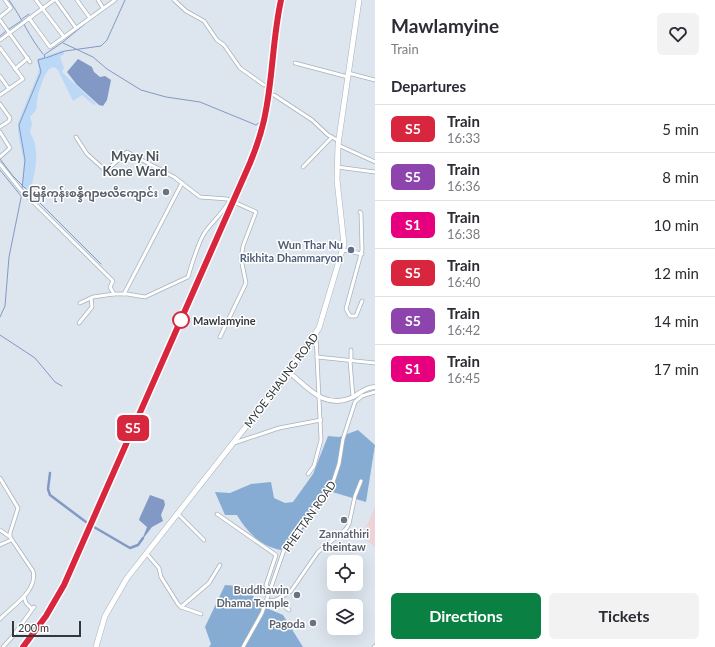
<!DOCTYPE html>
<html lang="en">
<head>
<meta charset="utf-8">
<style>
  :root { --surface:#fff; --page:#f2f2f3; --text:#2b2b33; --muted:#7c7c81; --line:#e1e1e2; --accent:#0b8043 }
  body { margin:0; font-family:Lato,"Noto Sans Myanmar",sans-serif; background:var(--page); color:var(--text); height:100vh; display:flex; flex-direction:column; font-size:15px; white-space:nowrap }
  * { box-sizing:border-box; margin:0 }
  p { font-size:13px; color:var(--muted) }
  .icon { flex:none; width:22px; height:22px; fill:none; stroke:currentColor; stroke-width:2; stroke-linecap:round; stroke-linejoin:round }
  .map { position:relative; flex:1; overflow:hidden }
  .side { display:flex; flex-direction:column; background:var(--surface); width:340px }
  .side>* { flex:none }
  .badge { padding:0 8px; border-radius:6px; font-size:14px; line-height:26px }
  .fabs { position:absolute; left:327px; top:555px; display:grid; gap:8px }
  .fabs a { display:grid; place-items:center; width:36px; height:36px; border-radius:6px; background:var(--surface); box-shadow:0 4px 16px #0002; font-size:20px }
  .scale { position:absolute; left:12px; bottom:10px; width:69px; box-sizing:border-box; padding-left:4px; border:2px solid #34383b; border-top:0; font-size:11px; line-height:14px; white-space:nowrap; color:#34383b; -webkit-text-stroke:3px #fff; paint-order:stroke }
  .map>.badge { position:absolute; translate:-50% -50%; box-shadow:0 0 0 2px #fff }
  h2 { padding:0 16px; font-size:15px; line-height:36px }
  .round { display:grid; place-items:center; flex:none; width:42px; height:42px; border-radius:6px; background:var(--page) }
  .summary { display:flex; align-items:center; justify-content:space-between; height:68px; padding:0 16px }
  h1 { font-size:19px; font-weight:700; line-height:30px }
  .cta { display:flex; gap:8px; margin-top:auto; padding:8px 16px }
  .cta a { flex:1; height:46px; border-radius:6px; background:var(--accent); color:#fff; font-size:16px; font-weight:700; line-height:46px; text-align:center }
  .cta a+a { background:var(--page); color:var(--text) }
  ul { padding:0; list-style:none }
  li { display:flex; align-items:center; gap:12px; height:48px; padding:0 16px; border-top:1px solid var(--line) }
  li div { flex:1 }
  li b { display:block; font-size:15px }
  li em { font-style:normal }
  li .badge { min-width:44px; font-weight:700; text-align:center }
  main { display:flex; flex:1; min-height:0 }
  .map>svg:first-child { display:block }
  .medical { fill:#edd3d7 }
  .green { fill:#bbd9f7 }
  .forest { fill:#86acd3 }
  .water { fill:#8399c5 }
  .lines { fill:none; stroke-linecap:round; stroke-linejoin:round }
  .stream { stroke:#8399c5; stroke-width:1 }
  .canal { stroke:#8399c5; stroke-width:2.5 }
  .minor-casing { stroke:#aab2bb; stroke-width:4.5 }
  .major-casing { stroke:#aab2bb; stroke-width:5.5 }
  .highway-casing { stroke:#aab2bb; stroke-width:6 }
  .minor { stroke:#fff; stroke-width:3 }
  .major { stroke:#fff; stroke-width:4 }
  .highway { stroke:#fff; stroke-width:5 }
  .rail-casing { stroke:#666b70; stroke-width:2.5 }
  .rail { stroke:#fff; stroke-width:1; stroke-dasharray:3; stroke-linecap:butt }
  .line-casing { stroke:#fff; stroke-width:9 }
  .line { stroke:#d7263d; stroke-width:6 }
  .worship-dot { fill:#6b7280; stroke:#fff; stroke-width:1.5 }
  .service-dot { fill:#5c6f8a; stroke:#fff; stroke-width:1.5 }
  .stop-dot { fill:#fff; stroke:#d7263d; stroke-width:2 }
  .labels { text-anchor:middle; dominant-baseline:central; stroke-width:3; stroke-linejoin:round; paint-order:stroke }
  .worship-label { font-size:11px; font-weight:bold; fill:#5b616d; stroke:#fff; text-anchor:end }
  .service-label { font-size:11px; font-weight:bold; fill:#4e5e75; stroke:#fff; text-anchor:end }
  .stop-label { font-size:11px; font-weight:bold; fill:#34383b; stroke:#fff; text-anchor:start }
  .street-label { font-size:11px; fill:#34383b; stroke:#fff }
  .quarter-label { font-size:13px; font-weight:bold; fill:#4a5259; stroke:#fff }
</style>
</head>
<body>
<main>
<div class="map">
<svg width="375" height="647" viewBox="0 0 375 647">
  <rect width="100%" height="100%" fill="#dde5ee"/>
  <polygon class="medical" points="375,506 375,547 361,536 370,519"/>
  <path class="green" d="M63 50 64 54 60 57 64 68 62 72 96 104 94 105 82 95 73 101 58 70 54 67 49 69 44 77 38 94 36 110 30 117 32 123 30 133C41 148 35 175 30 191L22 186 24 162 18 132V123L38 74 39 69 37 59Z"/>
  <g class="forest">
    <path d="M358 430 375 445 366 502 329 491 317 497 309 524 281 550C261 547 246 531 237 515H225L215 492 230 493 251 484 271 482 274 498 285 503 293 502 313 474 328 436 339 437Z"/>
    <polygon points="225,585 249,587 257,604 283,615 303,647 209,647 211,644 205,627"/>
  </g>
  <g class="water">
    <polygon points="78,59 92,67 94,72 100,77 105,76 111,80 107,100 103,106 99,105 77,85 67,72"/>
    <polygon points="150,495 164,500 165,505 161,515 163,521 152,527 142,540 147,527 139,520 140,517"/>
  </g>
  <g class="lines">
    <g class="stream">
      <path d="M9 0C22 18 29 37 43 54"/>
      <polyline points="22,19 29,14"/>
      <polyline points="9,29 21,21"/>
      <polyline points="0,36 6,31"/>
      <polyline points="63,43 93,57 107,69 141,90 166,97 200,102 256,125 261,121"/>
      <polyline points="46,58 65,51 101,46 107,40 125,0"/>
      <polyline points="0,159 13,176 101,264"/>
      <polyline points="0,170 21,196"/>
      <polyline points="22,189 25,160 19,125 41,72 38,60 45,58 44,55 63,42 86,23"/>
      <polyline points="43,214 60,231"/>
      <polyline points="78,249 93,263"/>
      <polyline points="0,317 5,306 9,257 22,193"/>
      <polyline points="0,335 35,358 55,382 62,386"/>
    </g>
    <g class="canal">
      <polyline points="50,473 48,489 50,495 86,522"/>
      <polyline points="94,527 130,548 138,545 143,538"/>
    </g>
    <g class="minor-casing">
      <g id="minor">
        <polyline points="36,0 64,37"/>
        <polyline points="56,0 76,28"/>
        <polyline points="77,0 90,18"/>
        <polyline points="98,0 103,8"/>
        <polyline points="174,0 186,11 204,21 217,40 224,45 240,68 264,85"/>
        <polyline points="0,17 11,8 5,0"/>
        <polyline points="29,18 50,47 115,0"/>
        <polyline points="0,20 30,62"/>
        <polyline points="0,40 54,0"/>
        <polyline points="0,48 23,79 0,95"/>
        <polyline points="295,63 348,77"/>
        <polyline points="15,69 28,58"/>
        <polyline points="348,73 375,80"/>
        <polyline points="0,76 9,89"/>
        <polyline points="274,95 312,120 328,135 339,141"/>
        <polyline points="0,104 10,118 9,121 0,127"/>
        <polyline points="0,132 10,148 0,157"/>
        <polyline points="76,137 87,154 106,171 127,152 174,177 200,197 227,199 256,212 243,246 241,259 246,283 220,337"/>
        <polyline points="338,145 375,162"/>
        <polyline points="0,164 20,189 113,281 110,287 114,294 93,297 80,303"/>
        <polyline points="303,167 332,137"/>
        <polyline points="337,167 375,172"/>
        <polyline points="360,212 361,213 362,250 346,309 350,316 356,316 362,301"/>
        <polyline points="343,250 362,254"/>
        <path d="M114 294H127L145 297 188 277C191 266 199 241 205 232 213 221 223 213 230 200"/>
        <polyline points="124,294 182,183"/>
        <polyline points="79,323 92,307 91,298"/>
        <polyline points="351,350 351,361"/>
        <polyline points="317,357 375,363"/>
        <polyline points="350,361 353,397"/>
        <polyline points="234,443 279,428 321,420"/>
        <polyline points="308,474 314,466 321,440 316,336"/>
        <path d="M0 478 18 508 10 533V537L33 571C38 591 12 606 0 619"/>
        <polyline points="177,513 204,540"/>
        <polyline points="217,514 276,555 266,585 270,590"/>
        <polyline points="0,530 10,537"/>
        <polyline points="0,545 11,540"/>
        <polyline points="146,553 159,568 161,577 178,604 181,607 201,614"/>
        <polyline points="24,597 26,603 32,609"/>
        <polyline points="276,600 289,610"/>
        <polyline points="267,601 276,600 291,591 318,552 346,529 349,524 355,496 361,481"/>
        <polyline points="181,607 209,583 220,565"/>
        <polyline points="3,647 13,636 34,607"/>
        <polyline points="243,647 262,613 284,550 333,482 339,464 343,439 355,402 362,396 375,392"/>
        <polyline points="374,647 375,646"/>
      </g>
    </g>
    <g class="major-casing">
      <path id="major" d="M289 372C309 389 325 410 353 397 360 393 366 387 375 387"/>
    </g>
    <g class="highway-casing">
      <polyline id="highway" points="96,647 105,616 127,578 292,368 319,328 344,244 337,180 338,145 359,0"/>
    </g>
    <use href="#minor" class="minor"/>
    <use href="#major" class="major"/>
    <use href="#highway" class="highway"/>
    <g class="rail-casing">
      <path id="rail" d="M23 647 46 616 64 585 250 163C257 146 263 128 266 110 272 73 272 36 281 0"/>
    </g>
    <use href="#rail" class="rail"/>
  </g>
  <g class="lines">
    <g class="line-casing">
      <path id="line" d="M23 647 46 616 64 585 250 163C257 146 263 128 266 110 273 73 273 36 281 0"/>
    </g>
    <use href="#line" class="line"/>
  </g>
  <g class="worship-dot">
    <circle cx="166" cy="192" r="4"/>
    <circle cx="344" cy="520" r="4"/>
    <circle cx="297" cy="595" r="4"/>
    <circle cx="313" cy="623" r="4"/>
  </g>
  <circle class="service-dot" cx="351" cy="250" r="4"/>
  <circle class="stop-dot" cx="181" cy="320" r="8"/>
  <g class="labels">
    <g class="worship-label">
      <text x="158" y="192">မြေနီကုန်းစန္နီဂျာဗလီကျောင်း</text>
      <text x="344" y="533" text-anchor="middle">Zannathiri<tspan x="344" dy="13">theintaw</tspan></text>
      <text x="289" y="589">Buddhawin<tspan x="289" dy="13">Dhama Temple</tspan></text>
      <text x="305" y="623">Pagoda</text>
    </g>
    <g class="service-label">
      <text x="343" y="244">Wun Thar Nu<tspan x="343" dy="13">Rikhita Dhammaryon</tspan></text>
    </g>
    <g class="stop-label">
      <text x="193" y="320">Mawlamyine</text>
    </g>
    <g class="street-label">
      <text transform="translate(281 380) rotate(-53)">MYOE SHAUNG ROAD</text>
      <text transform="translate(309 516) rotate(-55)">PHETTAN ROAD</text>
    </g>
    <g class="quarter-label">
      <text x="135" y="156">Myay Ni<tspan x="135" dy="15">Kone Ward</tspan></text>
    </g>
  </g>
</svg>
<div class="fabs">
<a><svg class="icon" aria-label="locate" viewBox="0 0 24 24"><circle cx="12" cy="12" r="6"/><path d="M12 2v4M12 18v4M2 12h4M18 12h4"/></svg></a>
<a><svg class="icon" aria-label="layers" viewBox="0 0 24 24"><path d="M12 4l9 5-9 5-9-5zM3 14l9 5 9-5"/></svg></a>
</div>
<div class="scale">200 m</div>
<b class="badge" style="left:133px;top:428px;background:#d7263d;color:#fff">S5</b>
</div>
<section class="side">
<div class="summary"><div><h1>Mawlamyine</h1><p>Train</p></div><a class="round"><svg class="icon" aria-label="heart" viewBox="0 0 24 24"><path d="M12 20l-8-8c-3-5 5-10 8-4 3-6 11-1 8 4z"/></svg></a></div>
<h2>Departures</h2>
<ul>
<li><span class="badge" style="background:#d7263d;color:#fff">S5</span><div><b>Train</b><p>16:33</p></div><em>5 min</em></li>
<li><span class="badge" style="background:#8e44ad;color:#fff">S5</span><div><b>Train</b><p>16:36</p></div><em>8 min</em></li>
<li><span class="badge" style="background:#e6007e;color:#fff">S1</span><div><b>Train</b><p>16:38</p></div><em>10 min</em></li>
<li><span class="badge" style="background:#d7263d;color:#fff">S5</span><div><b>Train</b><p>16:40</p></div><em>12 min</em></li>
<li><span class="badge" style="background:#8e44ad;color:#fff">S5</span><div><b>Train</b><p>16:42</p></div><em>14 min</em></li>
<li><span class="badge" style="background:#e6007e;color:#fff">S1</span><div><b>Train</b><p>16:45</p></div><em>17 min</em></li>
</ul>
<div class="cta"><a>Directions</a><a>Tickets</a></div>
</section>
</main>
</body>
</html>
